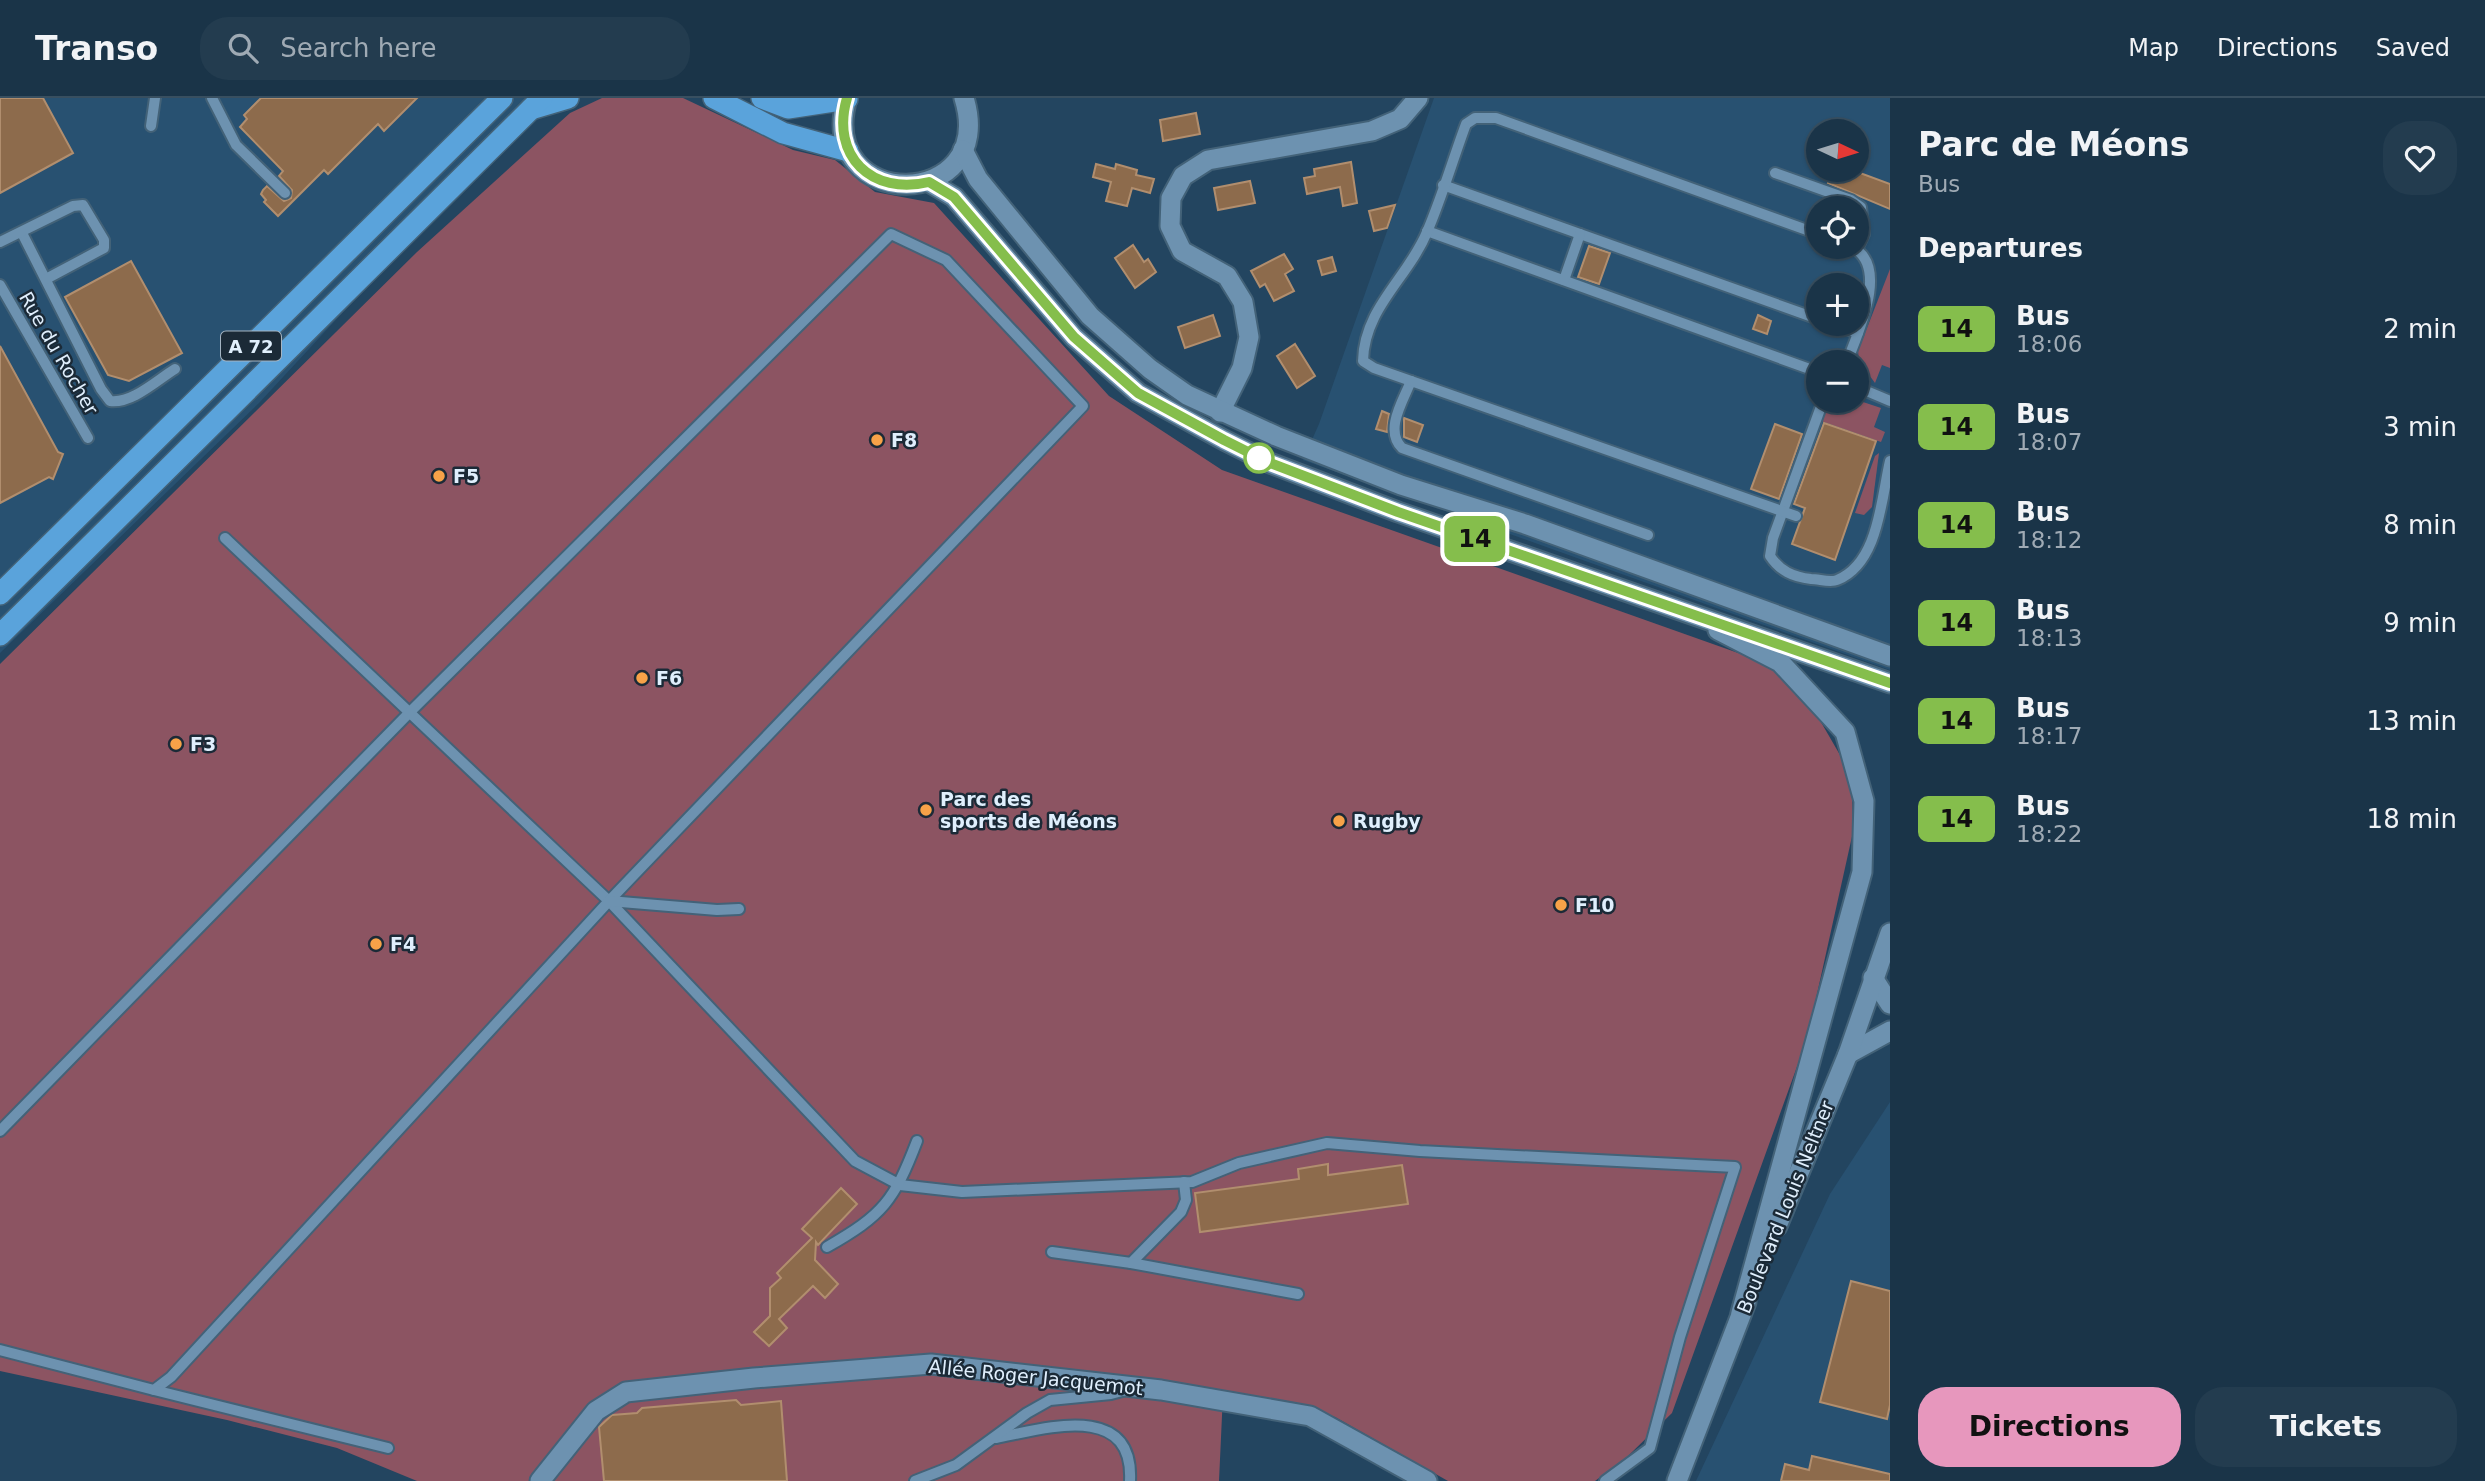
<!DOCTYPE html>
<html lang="en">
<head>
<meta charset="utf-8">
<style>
  :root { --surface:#1a3448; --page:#233c4f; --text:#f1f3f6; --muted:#9faab4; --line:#384f60; --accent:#e797bd }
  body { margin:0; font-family:"DejaVu Sans",sans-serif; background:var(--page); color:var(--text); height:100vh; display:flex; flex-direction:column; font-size:26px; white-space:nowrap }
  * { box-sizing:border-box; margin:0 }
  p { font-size:23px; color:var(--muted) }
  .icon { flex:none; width:38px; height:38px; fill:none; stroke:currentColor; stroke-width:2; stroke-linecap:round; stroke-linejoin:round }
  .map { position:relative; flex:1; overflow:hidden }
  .sheet { display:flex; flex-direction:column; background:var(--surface); width:595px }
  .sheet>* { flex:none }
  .badge { padding:0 14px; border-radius:10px; font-size:24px; line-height:46px }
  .needle { width:46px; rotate:94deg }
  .tools { position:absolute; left:1806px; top:21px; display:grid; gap:14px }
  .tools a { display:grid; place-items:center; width:63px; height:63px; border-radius:50%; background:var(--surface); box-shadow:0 2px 5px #0004,0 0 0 2px var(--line); font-size:35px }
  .map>.badge { position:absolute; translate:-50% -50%; box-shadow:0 0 0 4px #fff }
  h2 { padding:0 28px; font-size:26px; line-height:63px }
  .round { display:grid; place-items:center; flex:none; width:74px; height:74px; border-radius:28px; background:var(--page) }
  .summary { display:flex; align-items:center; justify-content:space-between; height:119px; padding:0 28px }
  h1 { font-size:33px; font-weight:700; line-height:52px }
  .button { display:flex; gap:14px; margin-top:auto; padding:14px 28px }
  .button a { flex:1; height:80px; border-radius:28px; background:var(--accent); color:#111; font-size:28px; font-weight:700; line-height:80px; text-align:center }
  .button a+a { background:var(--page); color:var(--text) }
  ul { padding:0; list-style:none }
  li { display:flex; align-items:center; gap:21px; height:98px; padding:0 28px }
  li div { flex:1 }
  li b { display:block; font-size:26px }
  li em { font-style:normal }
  li .badge { min-width:77px; font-weight:700; text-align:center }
  header { display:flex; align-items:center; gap:42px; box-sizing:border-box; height:98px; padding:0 35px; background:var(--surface); border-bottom:2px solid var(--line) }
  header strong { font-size:33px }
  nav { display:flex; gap:38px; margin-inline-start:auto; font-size:24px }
  .search { width:490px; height:63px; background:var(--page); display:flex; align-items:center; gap:18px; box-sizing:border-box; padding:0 24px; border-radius:28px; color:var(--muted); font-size:26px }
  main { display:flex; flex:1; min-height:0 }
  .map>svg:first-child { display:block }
  .built { fill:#285171; fill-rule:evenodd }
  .green { fill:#8c5462 }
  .building { fill:#8d6b4c; stroke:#b18e6e; stroke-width:2 }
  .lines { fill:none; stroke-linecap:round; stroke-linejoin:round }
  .service-casing { stroke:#436278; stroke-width:14 }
  .minor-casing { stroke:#436278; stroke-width:23 }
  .tertiary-casing { stroke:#436278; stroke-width:23 }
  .secondary-casing { stroke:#436278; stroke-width:23 }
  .motorway-casing { stroke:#436278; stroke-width:24 }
  .service { stroke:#6d92b0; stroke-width:10 }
  .minor { stroke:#6d92b0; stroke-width:19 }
  .tertiary { stroke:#6d92b0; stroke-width:19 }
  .secondary { stroke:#6d92b0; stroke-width:19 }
  .motorway { stroke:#5aa3db; stroke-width:21 }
  .line-casing { stroke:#fff; stroke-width:16 }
  .line { stroke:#85be4c; stroke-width:10 }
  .poi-dot { fill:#f7a248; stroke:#1b2a37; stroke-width:2.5 }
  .stop-dot { fill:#fff; stroke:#85be4c; stroke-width:3.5 }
  .labels { text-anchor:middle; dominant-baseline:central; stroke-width:5; stroke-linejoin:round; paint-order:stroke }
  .shield { fill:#1b2a37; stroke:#a5b4c2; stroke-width:2 }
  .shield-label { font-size:18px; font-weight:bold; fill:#e0effd }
  .street-label { font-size:19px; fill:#e0effd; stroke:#1b2a37 }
  .poi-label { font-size:19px; font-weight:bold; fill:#e0effd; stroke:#1b2a37; text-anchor:start }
</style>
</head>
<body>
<header>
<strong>Transo</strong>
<div class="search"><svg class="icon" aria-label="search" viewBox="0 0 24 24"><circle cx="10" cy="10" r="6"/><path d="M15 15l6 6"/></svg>Search here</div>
<nav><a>Map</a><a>Directions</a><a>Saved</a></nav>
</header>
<main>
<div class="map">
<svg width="1890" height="1383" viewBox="0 0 1890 1383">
  <rect width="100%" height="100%" fill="#234560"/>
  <g class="built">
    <polygon points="0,0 541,0 259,305 0,555"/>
    <path d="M1434 0H1890V572L1303 362 1319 326ZM1818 33H1857V72H1818ZM1818 110H1857V149H1818ZM1818 187H1857V226H1818ZM1818 264H1857V303H1818Z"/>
    <polygon points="1890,1004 1890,1383 1696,1383 1830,1096"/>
  </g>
  <g class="green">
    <polygon points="602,0 683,0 793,52 835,62 875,94 934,105 1109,298 1222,372 1772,567 1814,612 1840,657 1852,691 1853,734 1807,941 1672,1315 1627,1359 1595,1383 1448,1383 1335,1319 1223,1296 1219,1383 417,1383 337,1350 227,1322 0,1273 0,566 417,154 570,15"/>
    <polygon points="1890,171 1890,270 1882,267 1875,285 1859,263 1858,253"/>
    <polygon points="1857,302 1881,310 1874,329 1885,334 1881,344 1821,323 1829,303"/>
    <polygon points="1879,355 1872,409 1864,417 1855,415 1875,358"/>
  </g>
  <g class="building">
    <polygon points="0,0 43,0 73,55 0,95"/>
    <polygon points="261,0 417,0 384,33 378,26 328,76 324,72 278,118 264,104 266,102 261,96 263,92 267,88 284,103 291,100 292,92 279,78 283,73 240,29 247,21 244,17"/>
    <polygon points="1196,15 1200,36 1163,43 1160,22"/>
    <polygon points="1351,64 1357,105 1343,108 1340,89 1307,96 1304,80 1315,78 1314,71"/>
    <polygon points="1096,66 1115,71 1116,66 1137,72 1136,77 1154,81 1150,95 1132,90 1127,108 1106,103 1111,84 1093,79"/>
    <polygon points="1833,72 1852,72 1890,86 1890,111 1828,85"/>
    <polygon points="1250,83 1255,105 1218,112 1214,90"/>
    <polygon points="1395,107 1387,130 1374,133 1369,113"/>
    <polygon points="1133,147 1144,164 1148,161 1156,174 1135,190 1115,160"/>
    <polygon points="1589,148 1610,155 1599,186 1578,179"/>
    <polygon points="1284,156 1293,171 1285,176 1294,193 1274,203 1265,186 1260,189 1251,173"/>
    <polygon points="1332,159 1336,173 1322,177 1318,163"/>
    <polygon points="131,163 182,255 129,283 108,277 65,199"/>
    <polygon points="1213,217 1220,238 1185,250 1178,229"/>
    <polygon points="1758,217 1771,223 1767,236 1753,231"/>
    <polygon points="1295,246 1315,278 1297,290 1277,258"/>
    <polygon points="0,248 58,354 63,356 53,381 49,379 0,405"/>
    <polygon points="1382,313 1389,316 1387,334 1376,331"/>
    <polygon points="1404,320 1423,327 1417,344 1404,339"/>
    <polygon points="1824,325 1876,343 1835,462 1792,446 1805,410 1794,406"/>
    <polygon points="1775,326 1802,336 1779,401 1751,391"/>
    <polygon points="1328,1066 1328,1077 1402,1067 1408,1106 1200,1134 1195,1095 1299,1081 1298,1071"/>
    <polygon points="841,1090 857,1106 818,1147 816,1144 815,1162 838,1186 825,1200 813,1188 779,1221 787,1230 769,1248 754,1234 770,1218 770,1190 781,1180 777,1175 812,1140 802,1131"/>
    <polygon points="1851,1183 1890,1193 1890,1307 1887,1321 1820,1304"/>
    <polygon points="736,1302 741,1307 781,1303 787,1383 604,1383 599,1329 612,1317 637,1315 642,1310"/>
    <polygon points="1812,1358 1890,1376 1890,1383 1781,1383 1785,1366 1809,1372"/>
  </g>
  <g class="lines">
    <g class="service-casing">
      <g id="service">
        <polyline points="212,0 236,47 285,95"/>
        <polyline points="151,28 155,0"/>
        <polyline points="1775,75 1851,102 1861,109 1864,136 1857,151"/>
        <polyline points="1443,87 1818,221"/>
        <polyline points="1427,133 1818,274"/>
        <path d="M22 135 101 291 110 303C132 306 157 282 175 271"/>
        <polyline points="0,144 73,108 83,107 104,142 104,150 46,181"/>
        <polyline points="1564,182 1580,136"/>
        <polyline points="0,187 88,340"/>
        <polyline points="1831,226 1858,235"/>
        <path d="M1847 264C1858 234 1890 168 1852 149"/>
        <path d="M1411 283C1403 303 1384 332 1402 350L1648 437"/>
        <polyline points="1857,289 1890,303"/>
        <path d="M1823 303 1773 440 1770 458C1780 473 1793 479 1811 481 1819 481 1830 485 1837 482 1879 465 1881 401 1890 363"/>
        <path d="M1796 418 1374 270 1363 263C1364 210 1408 180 1427 134 1442 99 1453 61 1466 26L1475 20H1496L1818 136"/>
        <polyline points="225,440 609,803 855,1063 900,1087 962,1094 1192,1084 1239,1065 1327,1045 1420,1053 1735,1069 1680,1239 1650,1350 1605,1383"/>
        <polyline points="0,1033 410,614 891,136 946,162 1083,308 609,803"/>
        <path d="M827 1149C883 1117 894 1103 917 1043"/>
        <polyline points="1052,1154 1131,1165 1181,1114 1186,1102 1184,1084"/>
        <polyline points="1131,1165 1298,1196"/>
        <polyline points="0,1252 154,1292 171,1279 609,803 717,812 739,811"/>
        <polyline points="154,1292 388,1350"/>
        <path d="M996 1340C1043 1331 1134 1302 1130 1383"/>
        <polyline points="915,1383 956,1367 1027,1315 1050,1302 1111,1296 1126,1292"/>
      </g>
    </g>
    <g class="minor-casing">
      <g id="minor">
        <polyline points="1220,314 1242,270 1249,239 1243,204 1227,178 1182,153 1170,128 1171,100 1183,78 1208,62 1372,33 1400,21 1418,0"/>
        <polyline points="540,1383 596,1313 626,1294 754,1280 931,1266 1161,1292 1310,1318 1427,1383"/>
      </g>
    </g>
    <g class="tertiary-casing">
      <g id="tertiary">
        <polyline points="1718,532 1780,564 1845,634 1864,703 1862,774 1741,1215"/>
        <polyline points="1873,880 1890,906"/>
        <polyline points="1848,956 1890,933"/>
        <polyline points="1777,1128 1848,956 1890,835"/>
        <polyline points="1677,1383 1746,1204"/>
      </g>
    </g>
    <g class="secondary-casing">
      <g id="secondary">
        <path d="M847 0C814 116 999 114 964 0"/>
        <polyline points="963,52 978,81 1090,218 1150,271 1187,297 1276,338 1401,387 1525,426 1890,558"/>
        <polyline points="929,84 954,99 1074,239 1138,295 1224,342 1270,365 1398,414 1890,585"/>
      </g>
    </g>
    <g class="motorway-casing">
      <g id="motorway">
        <polyline points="714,0 783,35 848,53"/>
        <polyline points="762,0 788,10 847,1"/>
        <polyline points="531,11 568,0"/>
        <polyline points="0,496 502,0"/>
        <polyline points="0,537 542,0"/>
      </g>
    </g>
    <use href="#service" class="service"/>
    <use href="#minor" class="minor"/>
    <use href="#tertiary" class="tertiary"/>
    <use href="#secondary" class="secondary"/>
    <use href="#motorway" class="motorway"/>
  </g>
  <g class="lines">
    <g class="line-casing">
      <path id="line" d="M847 0C830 58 872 98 929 84L954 99 1074 239 1138 295 1224 342 1270 365 1398 414 1890 585"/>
    </g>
    <use href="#line" class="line"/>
  </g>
  <g class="poi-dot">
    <circle cx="877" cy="342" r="7"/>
    <circle cx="439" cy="378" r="7"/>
    <circle cx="642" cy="580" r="7"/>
    <circle cx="176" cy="646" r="7"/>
    <circle cx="926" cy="712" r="7"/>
    <circle cx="1339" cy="723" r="7"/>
    <circle cx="1561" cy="807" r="7"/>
    <circle cx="376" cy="846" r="7"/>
  </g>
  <circle class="stop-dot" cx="1259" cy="360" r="14"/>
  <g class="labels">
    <rect class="shield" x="221" y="233.5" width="60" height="29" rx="5"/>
    <g class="shield-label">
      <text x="251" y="248">A 72</text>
    </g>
    <g class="street-label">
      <text transform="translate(59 255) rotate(60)">Rue du Rocher</text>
      <text transform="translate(1785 1109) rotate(-68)">Boulevard Louis Neltner</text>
      <text transform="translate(1036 1279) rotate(6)">Allée Roger Jacquemot</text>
    </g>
    <g class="poi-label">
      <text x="891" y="342">F8</text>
      <text x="453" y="378">F5</text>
      <text x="656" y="580">F6</text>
      <text x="190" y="646">F3</text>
      <text x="940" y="701">Parc des<tspan x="940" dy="22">sports de Méons</tspan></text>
      <text x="1353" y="723">Rugby</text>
      <text x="1575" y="807">F10</text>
      <text x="390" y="846">F4</text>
    </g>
  </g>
</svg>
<div class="tools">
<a><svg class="needle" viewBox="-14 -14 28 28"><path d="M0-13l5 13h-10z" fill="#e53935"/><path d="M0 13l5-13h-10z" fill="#9faab4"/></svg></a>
<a><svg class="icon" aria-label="locate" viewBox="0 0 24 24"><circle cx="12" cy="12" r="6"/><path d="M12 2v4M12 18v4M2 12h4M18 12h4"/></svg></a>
<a>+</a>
<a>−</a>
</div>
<b class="badge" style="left:1475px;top:441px;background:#85be4c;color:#111">14</b>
</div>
<section class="sheet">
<div class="summary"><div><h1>Parc de Méons</h1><p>Bus</p></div><a class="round"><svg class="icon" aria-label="heart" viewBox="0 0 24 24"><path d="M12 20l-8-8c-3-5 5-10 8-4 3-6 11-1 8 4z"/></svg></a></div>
<h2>Departures</h2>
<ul>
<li><span class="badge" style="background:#85be4c;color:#111">14</span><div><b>Bus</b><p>18:06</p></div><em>2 min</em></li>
<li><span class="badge" style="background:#85be4c;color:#111">14</span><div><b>Bus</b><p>18:07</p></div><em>3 min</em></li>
<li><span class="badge" style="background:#85be4c;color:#111">14</span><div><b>Bus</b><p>18:12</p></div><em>8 min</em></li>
<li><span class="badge" style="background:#85be4c;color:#111">14</span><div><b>Bus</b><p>18:13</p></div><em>9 min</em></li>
<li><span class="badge" style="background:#85be4c;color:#111">14</span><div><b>Bus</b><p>18:17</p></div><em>13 min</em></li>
<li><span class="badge" style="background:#85be4c;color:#111">14</span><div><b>Bus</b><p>18:22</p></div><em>18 min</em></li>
</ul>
<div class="button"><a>Directions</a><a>Tickets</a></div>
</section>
</main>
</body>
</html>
